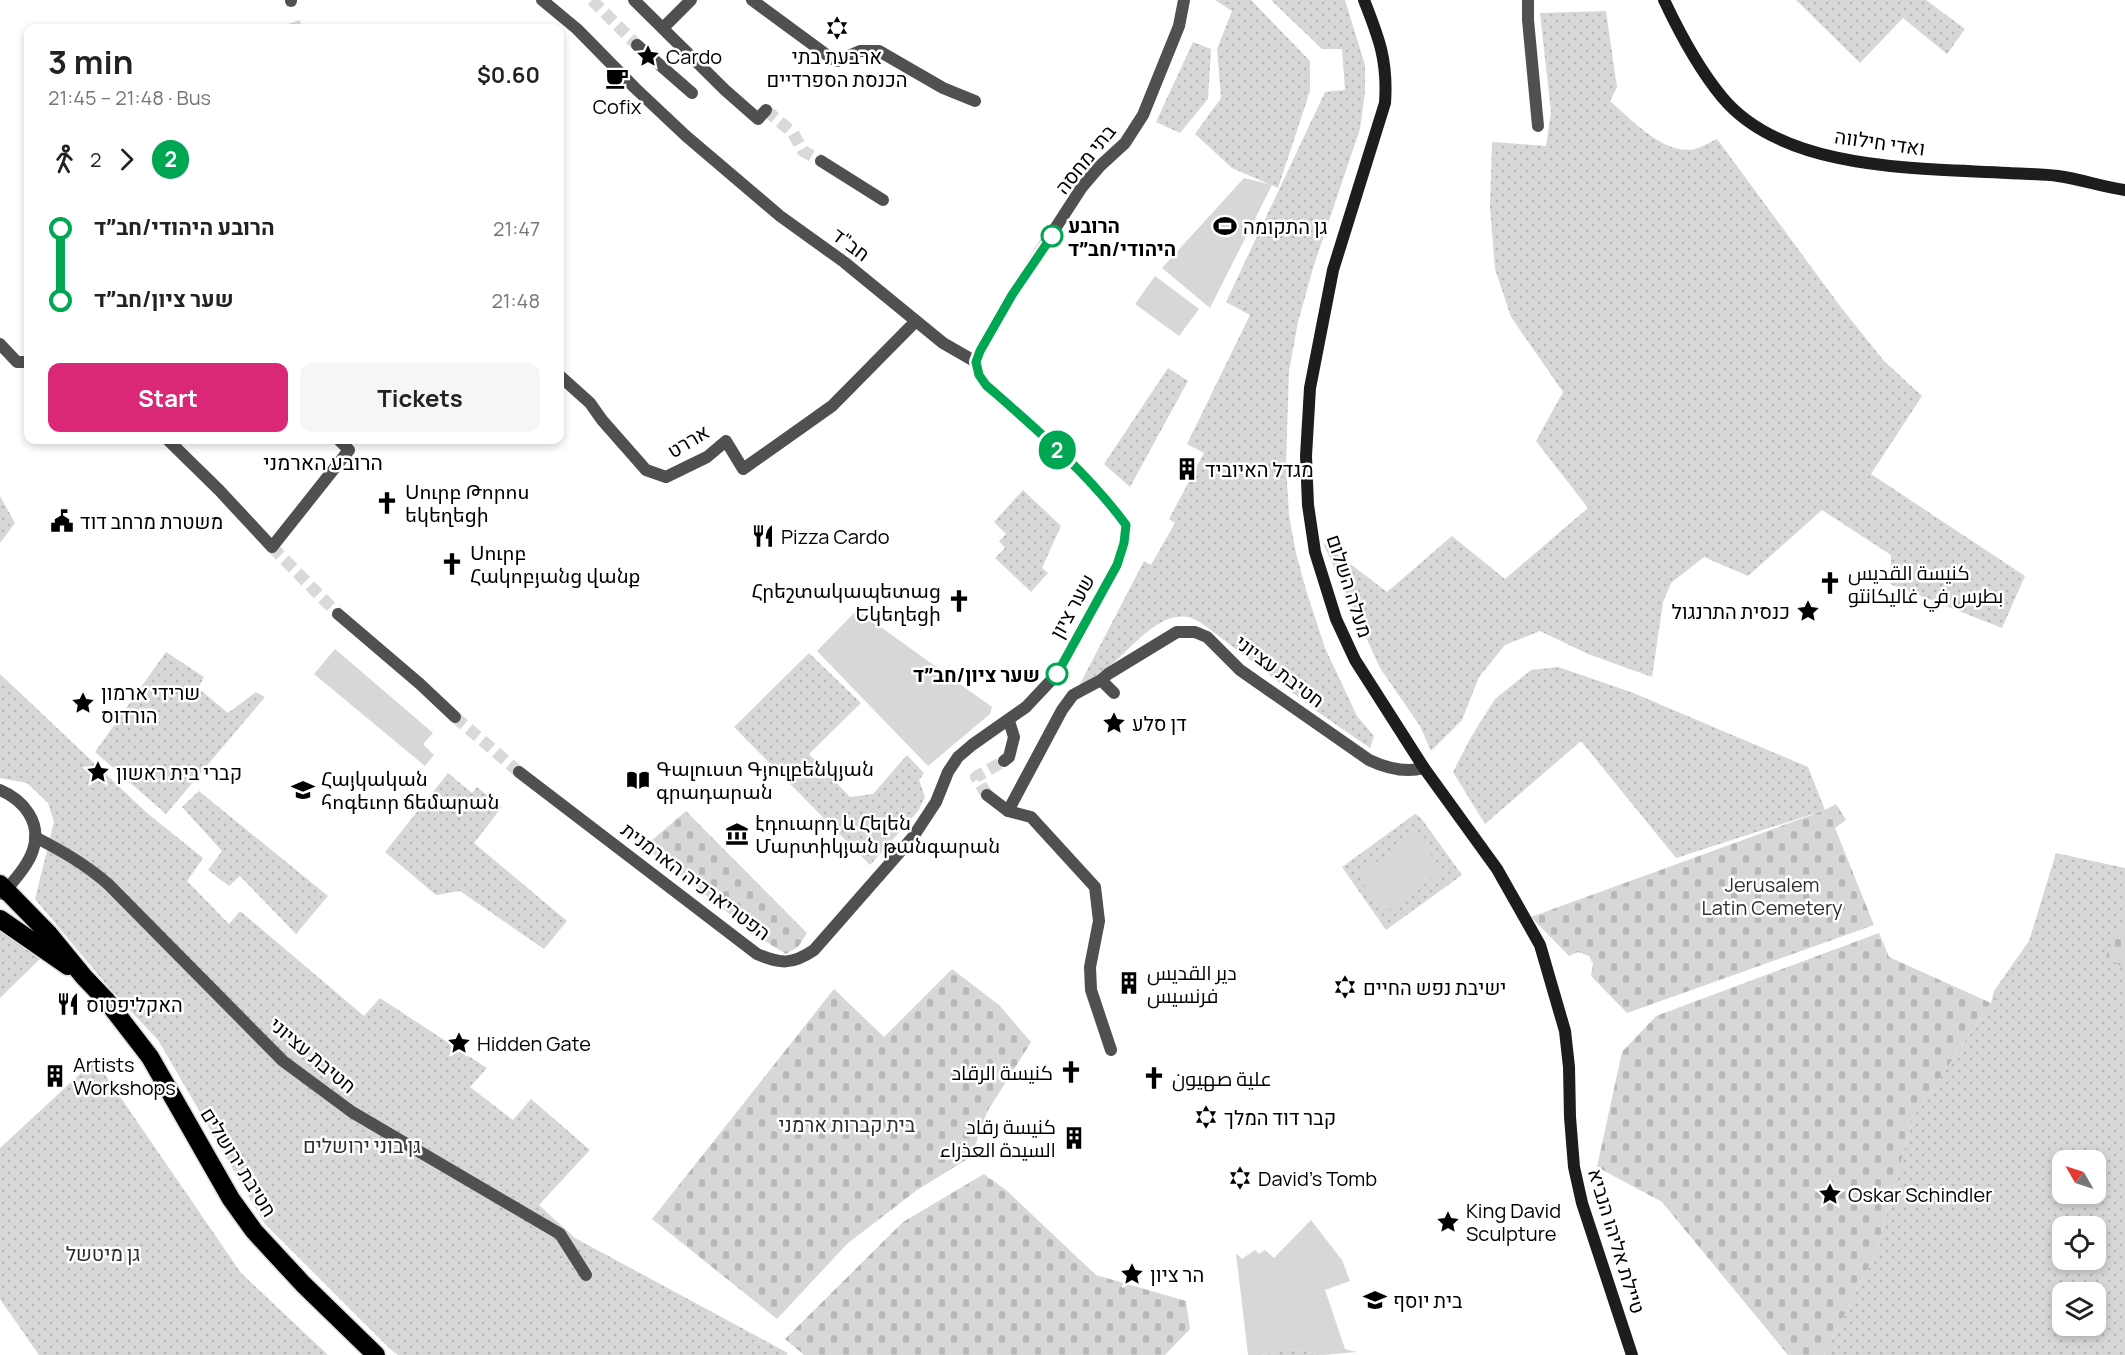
<!DOCTYPE html>
<html lang="en">
<head>
<meta charset="utf-8">
<style>
  :root { --surface:#fff; --page:#f6f6f6; --text:#222; --muted:#767676; --accent:#db2777 }
  body { margin:0; font-family:Manrope,Cairo,"Noto Sans Armenian",Heebo,sans-serif; background:var(--page); color:var(--text); height:100vh; display:flex; flex-direction:column; font-size:22px; white-space:nowrap }
  * { box-sizing:border-box; margin:0 }
  p { font-size:20px; color:var(--muted) }
  .icon { flex:none; width:33px; height:33px; fill:none; stroke:currentColor; stroke-width:2; stroke-linecap:round; stroke-linejoin:round }
  .map { position:relative; flex:1; overflow:hidden }
  .details { position:absolute; left:24px; top:24px; width:540px; height:420px; display:flex; flex-direction:column; background:var(--surface); border-radius:12px; box-shadow:0 3px 9px #0003 }
  .details>* { flex:none }
  .badge { padding:0 12px; border-radius:20px; font-size:21px; line-height:39px }
  .needle { width:39px; rotate:309deg }
  .tools { position:absolute; left:2052px; top:1150px; display:grid; gap:12px }
  .tools a { display:grid; place-items:center; width:54px; height:54px; border-radius:12px; background:var(--surface); box-shadow:0 3px 9px #0003; font-size:30px }
  .map>.badge { position:absolute; translate:-50% -50%; box-shadow:0 0 0 3px #fff }
  .legs { display:flex; align-items:center; gap:9px; height:66px; padding:0 24px; font-size:20px }
  .legs p { margin-inline-start:auto }
  .summary { display:flex; align-items:center; justify-content:space-between; height:102px; padding:0 24px }
  h1 { font-size:33px; font-weight:700; line-height:45px }
  .primary-button { display:flex; gap:12px; margin-top:auto; padding:12px 24px }
  .primary-button a { flex:1; height:69px; border-radius:12px; background:var(--accent); color:#fff; font-size:24px; font-weight:700; line-height:69px; text-align:center }
  .primary-button a+a { background:var(--page); color:var(--text) }
  ul { padding:0 24px; list-style:none }
  li { display:flex; align-items:center; gap:21px; height:72px; font-size:22px }
  li i { display:grid; place-items:center; width:9px; height:100%; margin:0 8px; background:currentColor }
  li i::after { content:''; width:15px; height:15px; margin:-8px; border:4px solid; border-radius:50%; background:var(--surface) }
  li p { margin-inline-start:auto }
  li:first-child i { background:linear-gradient(#0000 50%,currentColor 0) }
  li:last-child i { background:linear-gradient(currentColor 50%,#0000 0) }
  .map>svg:first-child { display:block }
  .grass { fill:url(#grass-dots); fill-rule:evenodd }
  .cemetery { fill:url(#cemetery-stones) }
  .garden { fill:#d7d7d7 }
  .lines { fill:none; stroke-linecap:round; stroke-linejoin:round }
  .street-tunnel { stroke:#d9d9d9; stroke-width:12; stroke-dasharray:12 6; stroke-linecap:butt }
  .highway-casing { stroke:#dbdbdb; stroke-width:21 }
  .street { stroke:#505050; stroke-width:12 }
  .secondary { stroke:#1d1d1d; stroke-width:12 }
  .highway { stroke:#000; stroke-width:18 }
  .line-1-casing { stroke:#fff; stroke-width:14 }
  .line-1 { stroke:#00a651; stroke-width:9 }
  .stop-1-dot { fill:#fff; stroke:#00a651; stroke-width:3 }
  .labels { text-anchor:middle; dominant-baseline:central; stroke-width:5; stroke-linejoin:round; paint-order:stroke }
  .poi-label { font-size:20px; fill:#000; stroke:#fff; text-anchor:start }
  .street-label { font-size:20px; fill:#000; stroke:#fff }
  .stop-label { font-size:20px; font-weight:bold; fill:#000; stroke:#fff; text-anchor:start }
  .park-label { font-size:20px; fill:#2e2e2e; stroke:#fff }
  .neighbourhood-label { font-size:21px; fill:#000; stroke:#fff }
</style>
</head>
<body>
<div class="map">
<svg width="2125" height="1355" viewBox="0 0 2125 1355">
  <defs>
    <pattern id="grass-dots" width="8" height="8" patternUnits="userSpaceOnUse" patternTransform="scale(1.5)"><rect width="8" height="8" fill="#d7d7d7"/><path d="M2 2h.1M6 6h.1" fill="none" stroke="#b7b7b7" stroke-width="1.8" stroke-linecap="round"/></pattern>
    <pattern id="cemetery-stones" width="16" height="16" patternUnits="userSpaceOnUse" patternTransform="scale(1.5)"><rect width="16" height="16" fill="#d7d7d7"/><path d="M2 7V4a2 2 0 0 1 4 0v3zM10 15v-3a2 2 0 0 1 4 0v3z" fill="#b7b7b7"/></pattern>
  </defs>
  <rect width="100%" height="100%" fill="#fff"/>
  <g class="grass">
    <polygon points="1215,0 1251,0 1310,61 1310,91 1278,188 1232,168 1195,134 1221,98 1217,49 1232,11"/>
    <path d="M1271 0H1345L1365 65V92L1360 129 1314 265 1298 322 1289 371 1286 464 1289 515 1296 553 1306 590 1325 648 1342 684 1357 716 1374 736 1370 748 1315 710 1216 634C1208 628 1199 620 1188 617 1157 611 1129 652 1107 668 1098 674 1089 680 1079 686L1144 561 1151 565 1175 523 1169 519 1204 453 1187 444 1250 315 1226 302 1325 92 1345 90 1342 49H1322Z"/>
    <polygon points="1796,0 1926,0 1965,29 1947,54 1903,18 1860,63"/>
    <path d="M1606 11 1617 87 1610 101C1631 119 1664 156 1695 149 1702 147 1710 142 1717 139L1840 306 1884 361 1922 396 1871 474 2025 576 2002 628 1890 584 1891 555 1822 510 1748 576 1704 557 1671 583 1663 602 1652 677 1588 654 1540 631 1505 645 1479 677 1462 720 1431 751 1420 726 1380 668 1323 543 1387 592 1452 536 1505 579 1588 508 1536 441 1563 392 1511 317 1495 269 1490 207 1492 142 1546 146 1551 112 1540 13Z"/>
    <polygon points="1193,42 1211,49 1208,99 1180,133 1156,122"/>
    <polygon points="1168,368 1188,381 1130,487 1104,464"/>
    <polygon points="1023,490 1061,526 1042,568 1048,573 1031,592 995,558 1005,548 999,541 1006,534 994,522"/>
    <polygon points="0,496 15,523 0,543"/>
    <polygon points="166,652 204,677 198,688 228,713 256,692 265,697 166,814 95,752"/>
    <polygon points="809,653 861,703 809,754 850,797 873,794 907,755 924,773 919,780 925,797 918,811 870,865 734,727"/>
    <polygon points="1558,667 1631,692 1808,767 1825,810 1676,858 1581,741 1485,824 1453,772 1471,737 1495,699 1531,670"/>
    <polygon points="0,674 147,813 203,858 187,881 229,924 240,911 364,1016 380,998 487,1068 470,1087 513,1120 531,1099 590,1150 539,1205 575,1238 788,1353 786,1355 398,1355 390,1349 265,1224 158,1040 111,990 35,899 54,822 48,803 27,783 0,778"/>
    <polygon points="448,773 472,793 477,787 502,807 474,843 567,921 544,949 460,891 436,895 385,852"/>
    <polygon points="199,791 328,896 296,934 240,876 229,886 208,870 222,851 182,807"/>
    <polygon points="1415,814 1421,818 1462,875 1386,930 1342,867"/>
    <path d="M2056 853 2125 868V1355H1824L1877 1250 1913 1117 1991 1003 1994 991 2029 941ZM2062 1161H2096V1194H2062ZM2062 1227H2096V1260H2062ZM2062 1293H2096V1326H2062Z"/>
    <polygon points="0,928 44,955 0,998"/>
    <polygon points="95,1060 241,1273 328,1355 39,1355 0,1299 0,1148"/>
    <polygon points="1291,1349 1323,1355 1260,1355"/>
  </g>
  <g class="cemetery">
    <polygon points="1836,804 1846,820 1835,828 1874,925 1627,1013 1591,976 1593,964 1589,956 1578,952 1569,956 1531,917 1825,810"/>
    <polygon points="686,811 807,933 798,947 786,954 763,940 644,847"/>
    <polygon points="2125,916 2125,969 2106,956"/>
    <polygon points="1879,933 1889,957 1991,1003 1913,1117 1877,1250 1824,1355 1788,1355 1662,1202 1597,1167 1622,1052 1656,1016"/>
    <polygon points="952,969 999,1005 1031,1042 987,1112 971,1157 917,1190 847,1244 777,1319 652,1219 834,989 884,1037"/>
    <polygon points="984,1174 1006,1190 1096,1275 1186,1301 1190,1329 1165,1355 804,1355 785,1339 903,1222"/>
  </g>
  <g class="garden">
    <polygon points="1244,178 1272,185 1210,308 1162,268"/>
    <polygon points="1155,276 1199,309 1179,336 1135,304"/>
    <polygon points="857,610 992,707 990,714 928,766 817,651"/>
    <polygon points="335,649 433,733 423,744 434,755 425,766 314,674"/>
    <polygon points="1416,834 1443,871 1384,913 1358,875"/>
    <polygon points="1311,1220 1342,1260 1350,1281 1325,1290 1345,1349 1357,1352 1323,1355 1291,1349 1260,1355 1248,1355 1236,1253 1242,1259 1255,1250 1259,1254 1265,1250 1274,1258"/>
  </g>
  <g class="lines">
    <g class="street-tunnel">
      <polyline points="592,0 637,45"/>
      <polyline points="294,22 296,28"/>
      <polyline points="766,110 793,133 803,151 821,161"/>
      <polyline points="272,547 338,614"/>
      <polyline points="455,717 519,772"/>
      <polyline points="987,795 976,777 1004,761"/>
    </g>
    <g class="highway-casing">
      <g id="highway">
        <polyline points="0,884 48,933 84,977 106,1000 150,1057 231,1199 254,1231 303,1284 376,1355"/>
        <polyline points="0,919 68,966"/>
      </g>
    </g>
    <g class="street">
      <polyline points="634,0 725,90 758,119 766,110"/>
      <polyline points="752,0 831,58 837,61 860,51 879,51 943,88 975,101"/>
      <polyline points="1528,0 1528,20 1538,126"/>
      <polyline points="291,1 291,0"/>
      <polyline points="663,28 691,0"/>
      <polyline points="637,45 692,93"/>
      <polyline points="821,161 883,200"/>
      <polyline points="0,344 17,362 28,362"/>
      <polyline points="976,362 980,351 1012,295 1082,187 1100,166 1125,143 1143,115 1179,26 1184,0"/>
      <polyline points="560,376 590,403 602,420 646,470 666,477 707,457 726,441 743,469 832,406 916,321"/>
      <polyline points="168,440 219,490 272,547 349,450 339,440"/>
      <polyline points="338,614 420,684 455,717"/>
      <path d="M1114 693 1101 680 1108 674 1177 632H1195L1207 637 1240 670 1369 760C1386 768 1405 773 1424 768"/>
      <polyline points="1004,761 1009,757 1014,737 1009,721"/>
      <path d="M519 772 757 954C780 964 792 965 814 950L913 837 936 802 948 772 958 757 972 745 1026 707 1057 674 1117 565 1124 543 1126 525C1088 473 1035 428 986 385L979 375 976 362 943 343 844 262 780 216 686 136 635 88 577 29 542 0"/>
      <path d="M0 790C24 800 42 823 33 850 28 866 13 881 3 894"/>
      <polyline points="987,795 1008,811 1031,817 1095,887 1099,921 1090,967 1091,990 1111,1050"/>
      <polyline points="1008,811 1062,710 1073,695 1101,680"/>
      <path d="M35 837C62 851 85 864 108 884L283 1061 352 1112 560 1234 586 1275"/>
    </g>
    <g class="secondary">
      <path d="M1364 0C1379 38 1388 61 1385 103L1333 270 1310 388 1306 456 1308 505 1315 552 1336 619 1355 660 1424 768 1497 869 1540 945 1565 1031 1569 1067 1570 1117 1574 1167 1582 1203 1632 1355"/>
      <path d="M1664 0C1680 34 1698 68 1722 97 1784 172 1920 168 2008 173 2025 174 2042 174 2058 176 2081 179 2102 187 2125 190"/>
    </g>
    <use href="#highway" class="highway"/>
  </g>
  <g class="lines">
    <g class="line-1-casing">
      <path id="line-1" d="M1052 236 1012 295 980 351 976 362 979 375 986 385C1035 428 1088 473 1126 525L1124 543 1117 565 1057 674"/>
    </g>
    <use href="#line-1" class="line-1"/>
  </g>
  <defs>
    <g id="synagogue-bare" transform="scale(1.8)"><path d="M0-6.5L5.6 3.2H-5.6ZM0 6.5L5.6-3.2H-5.6Z" fill="#000" stroke="#fff" stroke-width="2.5" paint-order="stroke"/></g>
    <g id="sight-bare" transform="scale(1.8)"><path d="M0-6L1.8-2.2L6-1.7L2.9 1.2L3.7 5.4L0 3.3L-3.7 5.4L-2.9 1.2L-6-1.7L-1.8-2.2Z" fill="#000" stroke="#fff" stroke-width="2.5" paint-order="stroke"/></g>
    <g id="cafe-bare" transform="scale(1.8)"><path d="M-5.5-4.5H6V0H3Q3 3.5 0 3.5H-2.5Q-5.5 3.5-5.5 0ZM3-3.2v2h1.7v-2ZM-6 4.5H4V6H-6Z" fill="#000" stroke="#fff" stroke-width="2.5" paint-order="stroke"/></g>
    <g id="stadium-bare" transform="scale(1.8)"><path d="M0-5a6.5 5 0 1 0 0 10a6.5 5 0 1 0 0-10ZM-3.5-1.8h7v3.6h-7Z" fill="#000" stroke="#fff" stroke-width="2.5" paint-order="stroke"/></g>
    <g id="building-bare" transform="scale(1.8)"><path d="M-4-6H4V6H1V3H-1V6H-4ZM-2.5-4.3h1.7v1.8h-1.7ZM.8-4.3h1.7v1.8H.8ZM-2.5-1h1.7V.8h-1.7ZM.8-1h1.7V.8H.8Z" fill="#000" stroke="#fff" stroke-width="2.5" paint-order="stroke"/></g>
    <g id="church-bare" transform="scale(1.8)"><path d="M-1.2-6h2.4v3.5h3.3v2.4h-3.3V6h-2.4V-.1h-3.3v-2.4h3.3Z" fill="#000" stroke="#fff" stroke-width="2.5" paint-order="stroke"/></g>
    <g id="civic-bare" transform="scale(1.8)"><path d="M-.6-6.5H3V-4.5H.6V-3L4-1V1h2V6H-6V1h2V-1L-.6-3ZM-1.2 2.5V6h2.4V2.5Z" fill="#000" stroke="#fff" stroke-width="2.5" paint-order="stroke"/></g>
    <g id="restaurant-bare" transform="scale(1.8)"><path d="M-5-6h1v4h1v-4h1v4h1v-4h1v5L-1.5 .5V6h-2V.5L-5-1ZM5-6V6H3V1.5H1.5Q1.5-4 5-6Z" fill="#000" stroke="#fff" stroke-width="2.5" paint-order="stroke"/></g>
    <g id="library-bare" transform="scale(1.8)"><path d="M-6-4Q-3-5.5-.7-3.5V5Q-3 3-6 4ZM6-4Q3-5.5 .7-3.5V5Q3 3 6 4Z" fill="#000" stroke="#fff" stroke-width="2.5" paint-order="stroke"/></g>
    <g id="university-bare" transform="scale(1.8)"><path d="M0-5L7-2L0 1L-7-2ZM-4 1L0 2.5L4 1V4Q0 6-4 4Z" fill="#000" stroke="#fff" stroke-width="2.5" paint-order="stroke"/></g>
    <g id="museum-bare" transform="scale(1.8)"><path d="M0-6L6-3V-2H-6V-3ZM-5-1h2V3h-2ZM-1-1h2V3h-2ZM3-1h2V3H3ZM-6 4H6V6H-6Z" fill="#000" stroke="#fff" stroke-width="2.5" paint-order="stroke"/></g>
  </defs>
  <g fill-rule="evenodd">
    <use href="#synagogue-bare" x="837" y="28"/>
    <use href="#sight-bare" x="648" y="56"/>
    <use href="#cafe-bare" x="617" y="78"/>
    <use href="#stadium-bare" x="1225" y="226"/>
    <use href="#building-bare" x="1187" y="469"/>
    <use href="#church-bare" x="387" y="503"/>
    <use href="#civic-bare" x="62" y="521"/>
    <use href="#restaurant-bare" x="763" y="536"/>
    <use href="#church-bare" x="452" y="564"/>
    <use href="#church-bare" x="1830" y="583"/>
    <use href="#church-bare" x="959" y="601"/>
    <use href="#sight-bare" x="1808" y="611"/>
    <use href="#sight-bare" x="83" y="703"/>
    <use href="#sight-bare" x="1114" y="723"/>
    <use href="#sight-bare" x="98" y="772"/>
    <use href="#library-bare" x="638" y="780"/>
    <use href="#university-bare" x="303" y="790"/>
    <use href="#museum-bare" x="737" y="834"/>
    <use href="#building-bare" x="1129" y="983"/>
    <use href="#synagogue-bare" x="1345" y="987"/>
    <use href="#restaurant-bare" x="68" y="1004"/>
    <use href="#sight-bare" x="459" y="1043"/>
    <use href="#church-bare" x="1071" y="1072"/>
    <use href="#building-bare" x="55" y="1076"/>
    <use href="#church-bare" x="1154" y="1078"/>
    <use href="#synagogue-bare" x="1206" y="1117"/>
    <use href="#building-bare" x="1074" y="1138"/>
    <use href="#synagogue-bare" x="1240" y="1178"/>
    <use href="#sight-bare" x="1830" y="1194"/>
    <use href="#sight-bare" x="1448" y="1222"/>
    <use href="#sight-bare" x="1132" y="1274"/>
    <use href="#university-bare" x="1375" y="1300"/>
  </g>
  <g class="stop-1-dot">
    <circle cx="1052" cy="236" r="10"/>
    <circle cx="1057" cy="674" r="10"/>
  </g>
  <g class="labels">
    <g class="poi-label">
      <text x="666" y="56">Cardo</text>
      <text x="837" y="56" text-anchor="middle">ארבעת בתי<tspan x="837" dy="23">הכנסת הספרדיים</tspan></text>
      <text x="617" y="106" text-anchor="middle">Cofix</text>
      <text x="1243" y="226">גן התקומה</text>
      <text x="1205" y="469">מגדל האיוביד</text>
      <text x="405" y="491">Սուրբ Թորոս<tspan x="405" dy="23">եկեղեցի</tspan></text>
      <text x="80" y="521">משטרת מרחב דוד</text>
      <text x="781" y="536">Pizza Cardo</text>
      <text x="470" y="552">Սուրբ<tspan x="470" dy="23">Հակոբյանց վանք</tspan></text>
      <text x="1848" y="572">كنيسة القديس<tspan x="1848" dy="23">بطرس في غاليكانتو</tspan></text>
      <text x="941" y="590" text-anchor="end">Հրեշտակապետաց<tspan x="941" dy="23">Եկեղեցի</tspan></text>
      <text x="1790" y="611" text-anchor="end">כנסית התרנגול</text>
      <text x="101" y="692">שרידי ארמון<tspan x="101" dy="23">הורדוס</tspan></text>
      <text x="1132" y="723">דן סלע</text>
      <text x="656" y="768">Գալուստ Գյուլբենկյան<tspan x="656" dy="23">գրադարան</tspan></text>
      <text x="116" y="772">קברי בית ראשון</text>
      <text x="321" y="778">Հայկական<tspan x="321" dy="23">հոգեւոր ճեմարան</tspan></text>
      <text x="755" y="822">էդուարդ և Հելեն<tspan x="755" dy="23">Մարտիկյան թանգարան</tspan></text>
      <text x="1147" y="972">دير القديس<tspan x="1147" dy="23">فرنسيس</tspan></text>
      <text x="1363" y="987">ישיבת נפש החיים</text>
      <text x="86" y="1004">האקליפטוס</text>
      <text x="477" y="1043">Hidden Gate</text>
      <text x="73" y="1064">Artists<tspan x="73" dy="23">Workshops</tspan></text>
      <text x="1053" y="1072" text-anchor="end">كنيسة الرقاد</text>
      <text x="1172" y="1078">علية صهيون</text>
      <text x="1224" y="1117">קבר דוד המלך</text>
      <text x="1056" y="1126" text-anchor="end">كنيسة رقاد<tspan x="1056" dy="23">السيدة العذراء</tspan></text>
      <text x="1258" y="1178">David's Tomb</text>
      <text x="1848" y="1194">Oskar Schindler</text>
      <text x="1466" y="1210">King David<tspan x="1466" dy="23">Sculpture</tspan></text>
      <text x="1150" y="1274">הר ציון</text>
      <text x="1393" y="1300">בית יוסף</text>
    </g>
    <g class="street-label">
      <text transform="translate(1880 142) rotate(8)">ואדי חילווה</text>
      <text transform="translate(1085 159) rotate(-51)">בתי מחסה</text>
      <text transform="translate(851 244) rotate(37)">חב"ד</text>
      <text transform="translate(688 441) rotate(-31)">אררט</text>
      <text transform="translate(1350 586) rotate(72)">מעלה השלום</text>
      <text transform="translate(1072 606) rotate(-61)">שער ציון</text>
      <text transform="translate(1280 671) rotate(37)">חטיבת עציוני</text>
      <text transform="translate(696 881) rotate(37)">הפטריארכיה הארמנית</text>
      <text transform="translate(313 1055) rotate(40)">חטיבת עציוני</text>
      <text transform="translate(239 1162) rotate(58)">חטיבת ירושלים</text>
      <text transform="translate(1617 1241) rotate(73)">טיילת אליהו הנביא</text>
    </g>
    <g class="stop-label">
      <text x="1068" y="225">הרובע<tspan x="1068" dy="23">היהודי/חב״ד</tspan></text>
      <text x="1040" y="674" text-anchor="end">שער ציון/חב״ד</text>
    </g>
    <g class="park-label">
      <text x="1772" y="884">Jerusalem<tspan x="1772" dy="23">Latin Cemetery</tspan></text>
      <text x="847" y="1124">בית קברות ארמני</text>
      <text x="362" y="1145">גן בוני ירושלים</text>
      <text x="103" y="1253">גן מיטשל</text>
    </g>
    <g class="neighbourhood-label">
      <text x="323" y="462">הרובע הארמני</text>
    </g>
  </g>
</svg>
<div class="tools">
<a><svg class="needle" viewBox="-14 -14 28 28"><path d="M0-13l5 13h-10z" fill="#e53935"/><path d="M0 13l5-13h-10z" fill="#767676"/></svg></a>
<a><svg class="icon" aria-label="locate" viewBox="0 0 24 24"><circle cx="12" cy="12" r="6"/><path d="M12 2v4M12 18v4M2 12h4M18 12h4"/></svg></a>
<a><svg class="icon" aria-label="layers" viewBox="0 0 24 24"><path d="M12 4l9 5-9 5-9-5zM3 14l9 5 9-5"/></svg></a>
</div>
<b class="badge" style="left:1057px;top:450px;background:#00a651;color:#fff">2</b>
<section class="details">
<div class="summary"><div><h1>3 min</h1><p>21:45 – 21:48 · Bus</p></div><b>$0.60</b></div>
<div class="legs"><svg class="icon" aria-label="walk" viewBox="0 0 24 24"><circle cx="13" cy="4" r="2"/><path d="M13 8l-2 6 4 7M11 14l-3 7M7 12l3-4h3l4 4"/></svg>2<svg class="icon" aria-label="forward" viewBox="0 0 24 24"><path d="M9 5l7 7-7 7"/></svg><b class="badge" style="background:#00a651;color:#fff">2</b></div>
<ul>
<li><i style="color:#00a651"></i><b>הרובע היהודי/חב״ד</b><p>21:47</p></li>
<li><i style="color:#00a651"></i><b>שער ציון/חב״ד</b><p>21:48</p></li>
</ul>
<div class="primary-button"><a>Start</a><a>Tickets</a></div>
</section>
</div>
</body>
</html>
